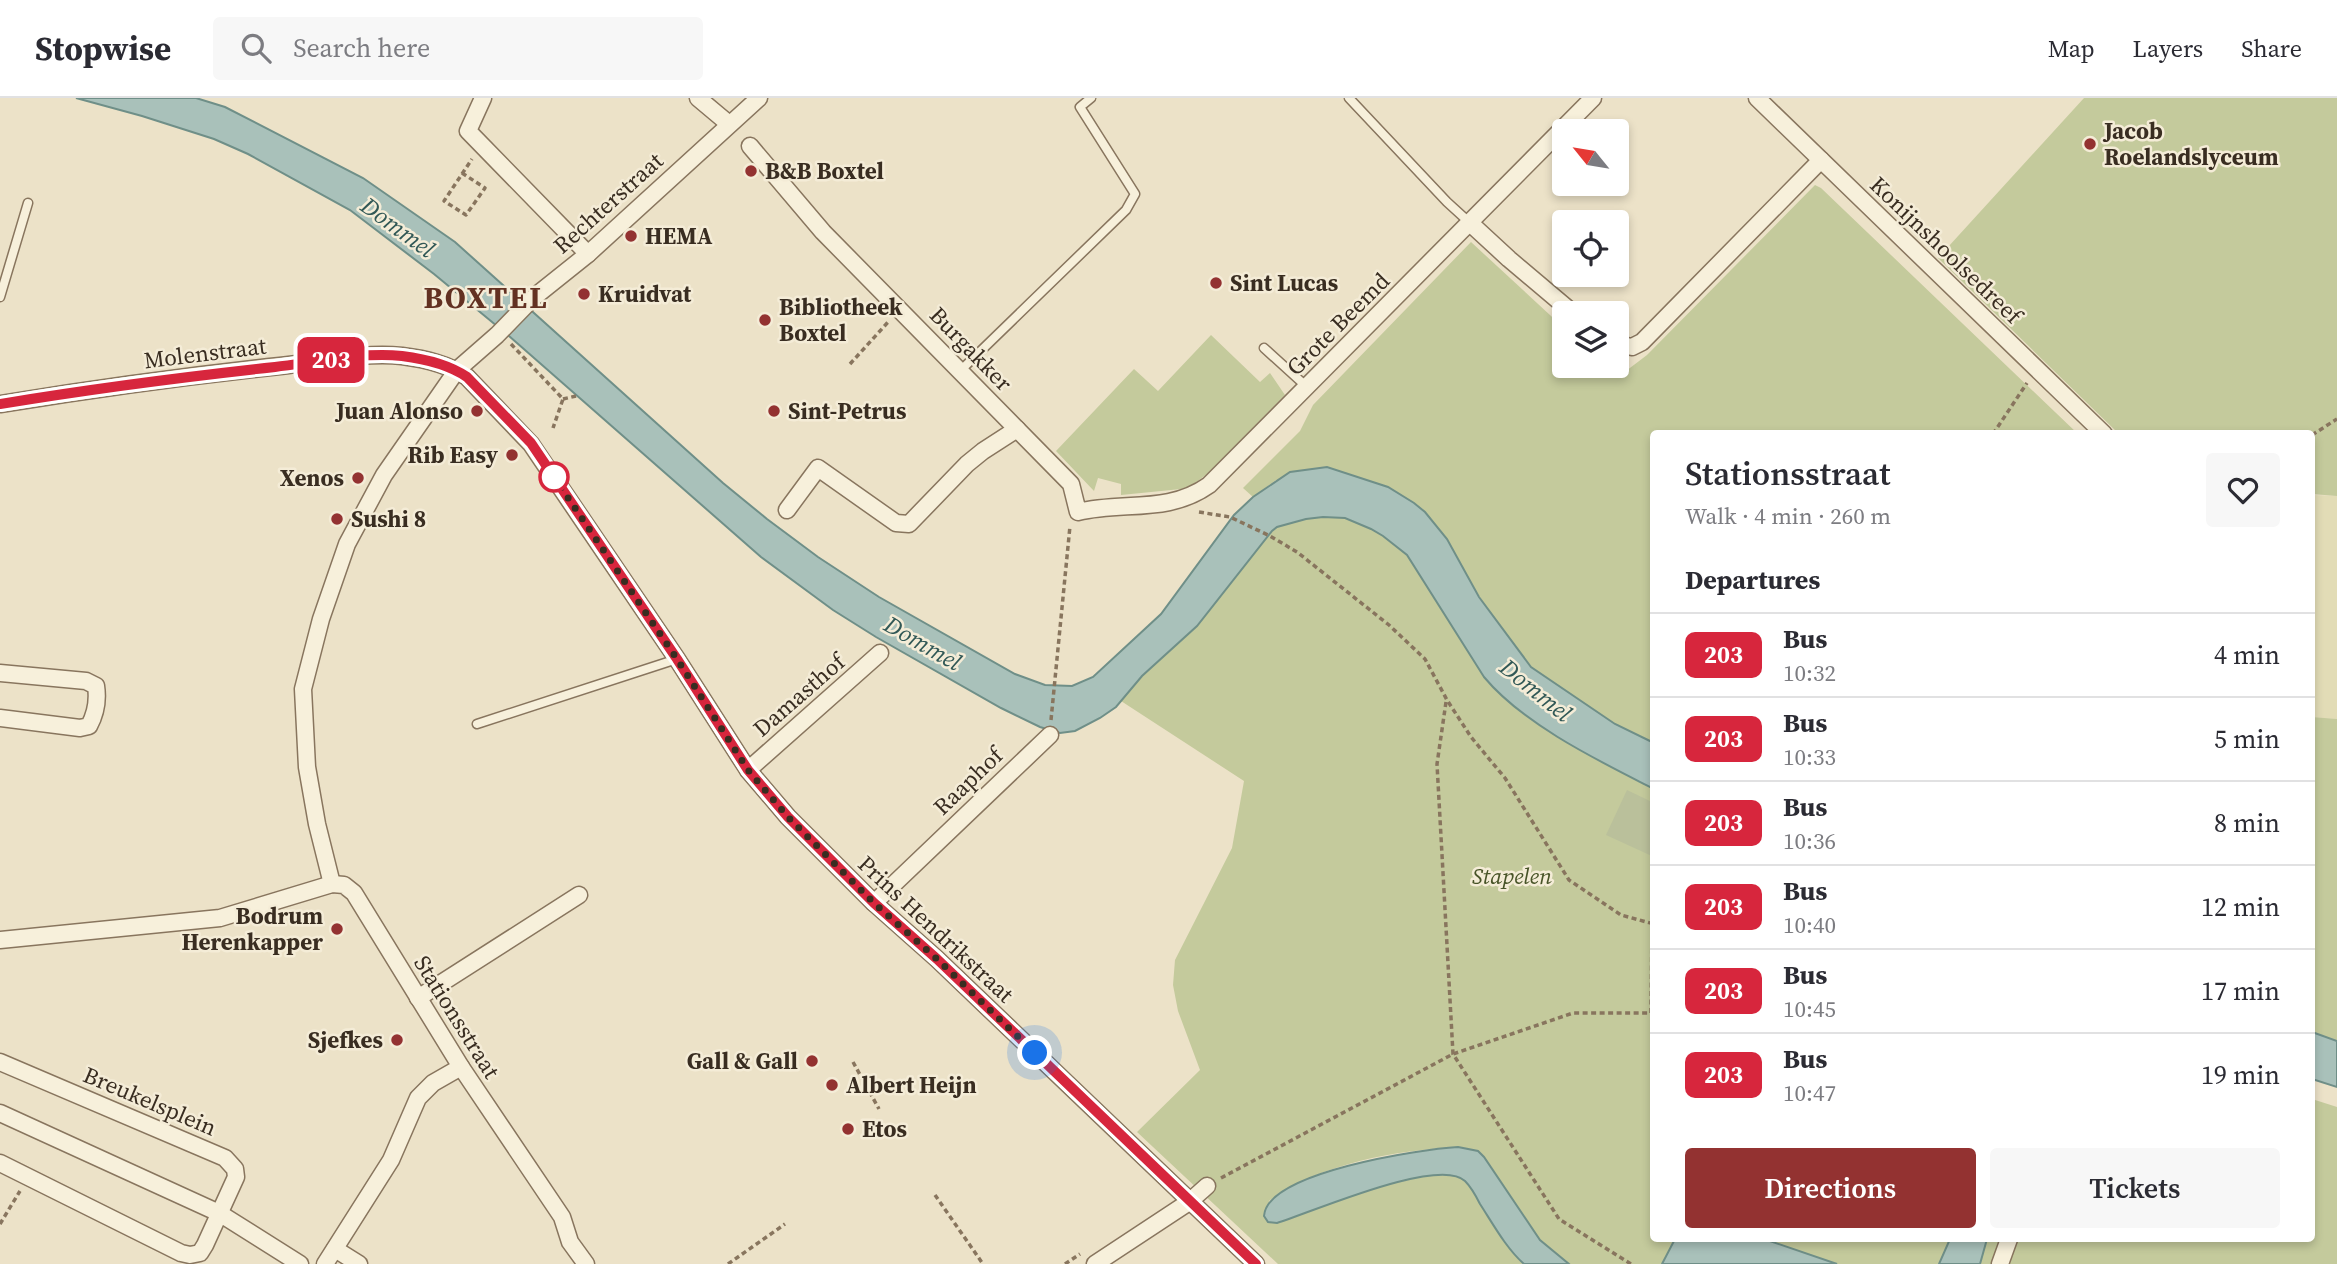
<!DOCTYPE html>
<html lang="en">
<head>
<meta charset="utf-8">
<style>
  :root { --surface:#fff; --page:#f7f7f7; --text:#2b2b33; --muted:#7c7c81; --line:#e1e1e2; --accent:#933231 }
  body { margin:0; font-family:"Source Serif 4",serif; background:var(--page); color:var(--text); height:100vh; display:flex; flex-direction:column; font-size:26px; white-space:nowrap }
  * { box-sizing:border-box; margin:0 }
  p { font-size:23px; color:var(--muted) }
  .icon { flex:none; width:38px; height:38px; fill:none; stroke:currentColor; stroke-width:2; stroke-linecap:round; stroke-linejoin:round }
  .map { position:relative; flex:1; overflow:hidden }
  .drawer { position:absolute; left:1650px; top:332px; width:665px; height:812px; display:flex; flex-direction:column; background:var(--surface); border-radius:7px; box-shadow:0 4px 10px #0003 }
  .drawer>* { flex:none }
  .badge { padding:0 14px; border-radius:10px; font-size:24px; line-height:46px }
  .needle { width:46px; rotate:300deg }
  .buttons { position:absolute; left:1552px; top:21px; display:grid; gap:14px }
  .buttons a { display:grid; place-items:center; width:77px; height:77px; border-radius:7px; background:var(--surface); box-shadow:0 4px 10px #0003; font-size:35px }
  .you { position:absolute; width:35px; height:35px; margin:-18px; border:5px solid #fff; border-radius:50%; background:#1a73e8; box-shadow:0 0 0 10px #1a73e833 }
  .map>.badge { position:absolute; translate:-50% -50%; box-shadow:0 0 0 4px #fff }
  h2 { padding:0 35px; font-size:26px; line-height:63px }
  .round { display:grid; place-items:center; flex:none; width:74px; height:74px; border-radius:7px; background:var(--page) }
  .head { display:flex; align-items:center; justify-content:space-between; height:119px; padding:0 35px }
  h1 { font-size:33px; font-weight:600; line-height:52px }
  .action { display:flex; gap:14px; margin-top:auto; padding:14px 35px }
  .action a { flex:1; height:80px; border-radius:7px; background:var(--accent); color:#fff; font-size:28px; font-weight:600; line-height:80px; text-align:center }
  .action a+a { background:var(--page); color:var(--text) }
  ul { padding:0; list-style:none }
  li { display:flex; align-items:center; gap:21px; height:84px; padding:0 35px; border-top:2px solid var(--line) }
  li div { flex:1 }
  li b { display:block; font-size:26px }
  li em { font-style:normal }
  li .badge { min-width:77px; font-weight:700; text-align:center }
  header { display:flex; align-items:center; gap:42px; box-sizing:border-box; height:98px; padding:0 35px; background:var(--surface); border-bottom:2px solid var(--line) }
  header strong { font-size:33px }
  nav { display:flex; gap:38px; margin-inline-start:auto; font-size:24px }
  .search { width:490px; height:63px; background:var(--page); display:flex; align-items:center; gap:18px; box-sizing:border-box; padding:0 24px; border-radius:7px; color:var(--muted); font-size:26px }
  .map>svg:first-child { display:block }
  .farmland { fill:#e2dcb6 }
  .green { fill:#c4ca9c }
  .cemetery { fill:#bac09b }
  .water { fill:#a9c1ba; stroke:#6f8f88; stroke-width:2 }
  .lines { fill:none; stroke-linecap:round; stroke-linejoin:round }
  .lane-casing { stroke:#88755e; stroke-width:11 }
  .street-casing { stroke:#88755e; stroke-width:19 }
  .path { stroke:#88755e; stroke-width:3.5; stroke-dasharray:5 3.5; stroke-linecap:butt }
  .lane { stroke:#f7f0db; stroke-width:8 }
  .street { stroke:#f7f0db; stroke-width:16 }
  .line-casing { stroke:#fff; stroke-width:16 }
  .line { stroke:#d7263d; stroke-width:10 }
  .walk { stroke:#392d21; stroke-width:7; stroke-dasharray:0 12.6 }
  .poi-dot { fill:#933231; stroke:#f4ecd7; stroke-width:2.5 }
  .stop-dot { fill:#fff; stroke:#d7263d; stroke-width:3.5 }
  .labels { text-anchor:middle; dominant-baseline:central; stroke-width:5; stroke-linejoin:round; paint-order:stroke }
  .poi-label { font-size:23px; font-weight:bold; fill:#392d21; stroke:#f4ecd7; text-anchor:start }
  .street-label { font-size:23px; fill:#392d21; stroke:#f4ecd7 }
  .park-label { font-size:23px; font-style:italic; fill:#485428; stroke:#f4ecd7 }
  .water-label { font-size:24px; font-style:italic; fill:#315856; stroke:#f4ecd7 }
  .district-label { font-size:30px; font-weight:bold; letter-spacing:2px; fill:#633122; stroke:#f4ecd7 }
</style>
</head>
<body>
<header>
<strong>Stopwise</strong>
<div class="search"><svg class="icon" aria-label="search" viewBox="0 0 24 24"><circle cx="10" cy="10" r="6"/><path d="M15 15l6 6"/></svg>Search here</div>
<nav><a>Map</a><a>Layers</a><a>Share</a></nav>
</header>
<div class="map">
<svg width="2337" height="1166" viewBox="0 0 2337 1166">
  <rect width="100%" height="100%" fill="#ece2c8"/>
  <polygon class="farmland" points="2312,397 2337,398 2337,621 2312,619"/>
  <g class="green">
    <polygon points="2084,0 2337,0 2337,398 2312,396 2312,336 2119,336 1938,160"/>
    <polygon points="1815,87 1821,90 2078,336 1654,336 1654,645 1615,626 1531,569 1494,521 1425,414 1414,405 1388,389 1276,382 1253,399 1243,390 1300,333 1313,307 1471,144 1564,230 1564,268 1608,268 1622,276 1647,257"/>
    <polygon points="1211,237 1260,284 1270,275 1285,297 1207,376 1191,388 1181,391 1121,397 1121,386 1098,380 1094,393 1056,353 1134,271 1158,293"/>
    <path d="M1323 419 1345 420 1371 431 1383 438 1407 457 1484 579C1524 627 1599 663 1654 691V1141H2312V1001L2337 1009V1166H1569L1540 1142 1519 1114 1458 1049C1397 1052 1318 1066 1269 1103L1277 1125C1310 1115 1440 1058 1465 1083 1471 1089 1476 1098 1480 1106 1493 1126 1506 1150 1524 1166H1278L1137 1034 1200 972 1178 913 1173 887 1175 862 1232 750 1244 683 1121 603 1142 578 1197 528 1272 433C1285 422 1307 420 1323 419Z"/>
    <polygon points="2312,619 2337,621 2337,943 2312,934"/>
  </g>
  <polygon class="cemetery" points="1627,692 1654,705 1654,759 1606,737"/>
  <g class="water">
    <path d="M76 0H196L225 9 363 80 455 144 723 385 767 421 818 459 879 499 1015 576 1045 587 1072 588 1093 579 1161 516 1234 417 1253 399 1290 374 1327 369 1388 389 1414 405 1425 414 1447 441 1479 499 1531 569 1615 626 1654 645V691C1599 663 1524 627 1484 579L1407 457 1383 438 1371 431 1345 420 1323 419 1306 421 1277 429 1272 433 1197 528 1142 578 1116 609 1100 620 1075 633 1060 635 1040 629 1001 610 876 539 833 512 761 459 509 238 434 176 350 112 248 56 214 41 142 18Z"/>
    <polygon points="2312,934 2337,943 2337,989 2312,981"/>
    <path d="M1458 1049 1478 1053 1484 1059 1540 1142 1569 1166H1524C1506 1150 1493 1126 1480 1106 1476 1098 1471 1089 1465 1083 1439 1058 1310 1115 1277 1125L1268 1124 1264 1118C1267 1074 1421 1051 1458 1049Z"/>
    <polygon points="1675,1141 1764,1141 1837,1166 1662,1166"/>
    <polygon points="1950,1141 1987,1141 1980,1166 1939,1166"/>
  </g>
  <g class="lines">
    <g class="lane-casing">
      <g id="lane">
        <polyline points="1349,0 1447,104 1470,125"/>
        <polyline points="0,199 28,105"/>
        <polyline points="1264,250 1307,289"/>
        <polyline points="960,273 1126,112 1135,96 1080,9 1091,0"/>
        <polyline points="477,626 677,561"/>
      </g>
    </g>
    <g class="street-casing">
      <g id="street">
        <polyline points="483,0 468,33 588,156"/>
        <polyline points="698,0 729,26"/>
        <polyline points="1757,0 2104,336"/>
        <path d="M750 48 823 134 1071 386 1078 414C1124 403 1168 416 1209 387L1593 0"/>
        <polyline points="1470,125 1509,161 1573,215"/>
        <polyline points="1617,246 1632,249 1642,244 1821,62"/>
        <path d="M0 306C93 291 187 278 280 268 320 264 362 254 402 258 426 261 448 266 467 279L531 346 677 561 748 672 788 719 874 805 937 861 1256 1166"/>
        <polyline points="787,412 818,370 896,425 909,426 967,366 983,353 1017,331"/>
        <path d="M0 575 86 583 96 588C98 601 96 615 89 628L80 630 0 620"/>
        <polyline points="748,672 880,555"/>
        <polyline points="332,786 317,726 307,669 303,591 321,521 347,446 384,377 457,272 497,237 533,200 588,156 759,0"/>
        <polyline points="874,805 1050,637"/>
        <polyline points="0,842 220,820 332,786 344,787 354,795 461,969 562,1119 570,1144 586,1166"/>
        <polyline points="418,900 579,797"/>
        <polyline points="0,964 225,1060 235,1071 236,1079 205,1147 200,1155 190,1157 181,1155 0,1065"/>
        <polyline points="0,1015 219,1115 300,1166"/>
        <polyline points="335,1151 359,1166"/>
        <polyline points="325,1166 391,1062 418,1000 433,985 461,969"/>
        <polyline points="1095,1166 1189,1104 1207,1088"/>
        <polyline points="2000,1166 2009,1141"/>
      </g>
    </g>
    <g class="path">
      <polyline points="462,75 485,90 466,117 444,103 472,61"/>
      <polyline points="511,246 563,301 553,330"/>
      <polyline points="850,266 889,223"/>
      <polyline points="563,301 576,298"/>
      <polyline points="1993,336 2027,285"/>
      <polyline points="2312,337 2337,321"/>
      <polyline points="1199,414 1230,419 1270,438 1297,454 1389,527 1425,561 1447,602 1471,639 1505,680 1569,782 1621,817 1654,826"/>
      <polyline points="1446,604 1437,666 1453,956 1559,1121 1631,1166"/>
      <polyline points="1051,622 1070,428"/>
      <polyline points="1651,915 1652,826"/>
      <polyline points="853,964 879,1011"/>
      <polyline points="1221,1080 1453,956 1573,915 1654,915"/>
      <polyline points="935,1097 983,1166"/>
      <polyline points="0,1126 20,1093"/>
      <polyline points="728,1166 785,1126"/>
      <polyline points="1065,1166 1080,1156"/>
    </g>
    <use href="#lane" class="lane"/>
    <use href="#street" class="street"/>
  </g>
  <g class="lines">
    <g class="line-casing">
      <path id="line" d="M0 306C91 291 183 279 275 269 316 264 361 254 402 258 426 261 448 266 467 279L531 345 677 561 748 672 788 719 874 805 937 861 1256 1166"/>
    </g>
    <use href="#line" class="line"/>
    <polyline class="walk" points="554,379 677,561 748,672 788,719 874,805 937,861 1035,955"/>
  </g>
  <g class="poi-dot">
    <circle cx="2090" cy="46" r="7"/>
    <circle cx="751" cy="73" r="7"/>
    <circle cx="631" cy="138" r="7"/>
    <circle cx="1216" cy="185" r="7"/>
    <circle cx="584" cy="196" r="7"/>
    <circle cx="765" cy="222" r="7"/>
    <circle cx="477" cy="313" r="7"/>
    <circle cx="774" cy="313" r="7"/>
    <circle cx="512" cy="357" r="7"/>
    <circle cx="358" cy="380" r="7"/>
    <circle cx="337" cy="421" r="7"/>
    <circle cx="337" cy="831" r="7"/>
    <circle cx="397" cy="942" r="7"/>
    <circle cx="812" cy="963" r="7"/>
    <circle cx="832" cy="987" r="7"/>
    <circle cx="848" cy="1031" r="7"/>
  </g>
  <circle class="stop-dot" cx="554" cy="379" r="14"/>
  <g class="labels">
    <g class="poi-label">
      <text x="2104" y="33">Jacob<tspan x="2104" dy="26">Roelandslyceum</tspan></text>
      <text x="765" y="73">B&amp;B Boxtel</text>
      <text x="645" y="138">HEMA</text>
      <text x="1230" y="185">Sint Lucas</text>
      <text x="598" y="196">Kruidvat</text>
      <text x="779" y="209">Bibliotheek<tspan x="779" dy="26">Boxtel</tspan></text>
      <text x="463" y="313" text-anchor="end">Juan Alonso</text>
      <text x="788" y="313">Sint-Petrus</text>
      <text x="498" y="357" text-anchor="end">Rib Easy</text>
      <text x="344" y="380" text-anchor="end">Xenos</text>
      <text x="351" y="421">Sushi 8</text>
      <text x="323" y="818" text-anchor="end">Bodrum<tspan x="323" dy="26">Herenkapper</tspan></text>
      <text x="383" y="942" text-anchor="end">Sjefkes</text>
      <text x="798" y="963" text-anchor="end">Gall &amp; Gall</text>
      <text x="846" y="987">Albert Heijn</text>
      <text x="862" y="1031">Etos</text>
    </g>
    <g class="street-label">
      <text transform="translate(608 105) rotate(-42)">Rechterstraat</text>
      <text transform="translate(1946 152) rotate(44)">Konijnshoolsedreef</text>
      <text transform="translate(1338 226) rotate(-45)">Grote Beemd</text>
      <text transform="translate(971 251) rotate(46)">Burgakker</text>
      <text transform="translate(205 255) rotate(-7)">Molenstraat</text>
      <text transform="translate(799 597) rotate(-41)">Damasthof</text>
      <text transform="translate(968 683) rotate(-44)">Raaphof</text>
      <text transform="translate(936 831) rotate(43)">Prins Hendrikstraat</text>
      <text transform="translate(457 919) rotate(58)">Stationsstraat</text>
      <text transform="translate(150 1003) rotate(23)">Breukelsplein</text>
    </g>
    <g class="park-label">
      <text x="1512" y="778">Stapelen</text>
    </g>
    <g class="water-label">
      <text transform="translate(398 129) rotate(36)">Dommel</text>
      <text transform="translate(923 545) rotate(30)">Dommel</text>
      <text transform="translate(1536 592) rotate(39)">Dommel</text>
    </g>
    <g class="district-label">
      <text x="486" y="199">BOXTEL</text>
    </g>
  </g>
</svg>
<div class="buttons">
<a><svg class="needle" viewBox="-14 -14 28 28"><path d="M0-13l5 13h-10z" fill="#e53935"/><path d="M0 13l5-13h-10z" fill="#7c7c81"/></svg></a>
<a><svg class="icon" aria-label="locate" viewBox="0 0 24 24"><circle cx="12" cy="12" r="6"/><path d="M12 2v4M12 18v4M2 12h4M18 12h4"/></svg></a>
<a><svg class="icon" aria-label="layers" viewBox="0 0 24 24"><path d="M12 4l9 5-9 5-9-5zM3 14l9 5 9-5"/></svg></a>
</div>
<div class="you" style="left:1035px;top:955px"></div>
<b class="badge" style="left:331px;top:262px;background:#d7263d;color:#fff">203</b>
<section class="drawer">
<div class="head"><div><h1>Stationsstraat</h1><p>Walk · 4 min · 260 m</p></div><a class="round"><svg class="icon" aria-label="heart" viewBox="0 0 24 24"><path d="M12 20l-8-8c-3-5 5-10 8-4 3-6 11-1 8 4z"/></svg></a></div>
<h2>Departures</h2>
<ul>
<li><span class="badge" style="background:#d7263d;color:#fff">203</span><div><b>Bus</b><p>10:32</p></div><em>4 min</em></li>
<li><span class="badge" style="background:#d7263d;color:#fff">203</span><div><b>Bus</b><p>10:33</p></div><em>5 min</em></li>
<li><span class="badge" style="background:#d7263d;color:#fff">203</span><div><b>Bus</b><p>10:36</p></div><em>8 min</em></li>
<li><span class="badge" style="background:#d7263d;color:#fff">203</span><div><b>Bus</b><p>10:40</p></div><em>12 min</em></li>
<li><span class="badge" style="background:#d7263d;color:#fff">203</span><div><b>Bus</b><p>10:45</p></div><em>17 min</em></li>
<li><span class="badge" style="background:#d7263d;color:#fff">203</span><div><b>Bus</b><p>10:47</p></div><em>19 min</em></li>
</ul>
<div class="action"><a>Directions</a><a>Tickets</a></div>
</section>
</div>
</body>
</html>
